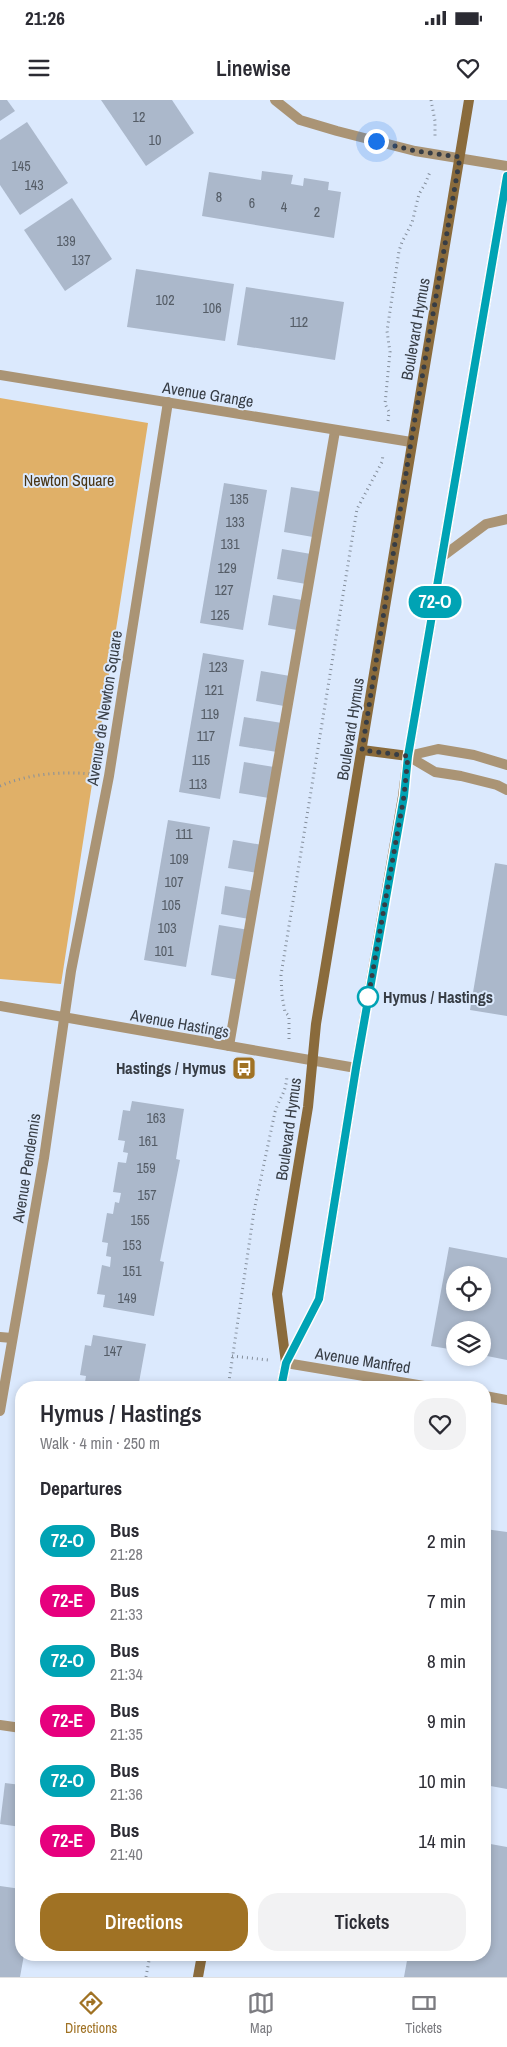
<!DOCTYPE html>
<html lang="en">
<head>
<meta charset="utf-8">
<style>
  :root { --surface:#fff; --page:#f2f2f3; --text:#2b2b33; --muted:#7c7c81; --line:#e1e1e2; --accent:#a07224 }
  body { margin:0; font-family:"Archivo Narrow",sans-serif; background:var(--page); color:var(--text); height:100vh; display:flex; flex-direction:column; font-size:19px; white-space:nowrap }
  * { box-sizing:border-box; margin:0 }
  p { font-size:16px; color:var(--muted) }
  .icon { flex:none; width:28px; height:28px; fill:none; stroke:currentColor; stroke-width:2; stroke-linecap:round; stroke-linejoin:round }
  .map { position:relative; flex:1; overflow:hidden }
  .details { position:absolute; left:15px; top:1281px; width:476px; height:580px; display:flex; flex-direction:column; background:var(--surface); border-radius:20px; box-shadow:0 2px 8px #0003 }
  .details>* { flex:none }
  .badge { padding:0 10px; border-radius:16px; font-size:18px; line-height:32px }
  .buttons { position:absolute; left:446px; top:1166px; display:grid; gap:10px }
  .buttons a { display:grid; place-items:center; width:45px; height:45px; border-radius:50%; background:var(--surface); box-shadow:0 2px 8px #0003; font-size:25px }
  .you { position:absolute; width:25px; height:25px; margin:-12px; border:4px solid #fff; border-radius:50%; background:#1a73e8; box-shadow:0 0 0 8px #1a73e833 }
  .map>.badge { position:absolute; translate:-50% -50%; box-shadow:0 0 0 2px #fff }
  h2 { padding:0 25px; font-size:19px; line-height:45px }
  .round { display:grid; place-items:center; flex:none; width:52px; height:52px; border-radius:20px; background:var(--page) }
  .headline { display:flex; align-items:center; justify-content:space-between; height:85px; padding:0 25px }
  h1 { font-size:24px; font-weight:600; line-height:38px }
  .action { display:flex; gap:10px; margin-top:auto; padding:10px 25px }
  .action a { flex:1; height:58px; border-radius:20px; background:var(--accent); color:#fff; font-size:20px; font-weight:600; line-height:58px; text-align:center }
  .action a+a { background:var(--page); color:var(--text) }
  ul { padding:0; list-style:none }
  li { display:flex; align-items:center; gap:15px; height:60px; padding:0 25px }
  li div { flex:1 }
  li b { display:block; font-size:19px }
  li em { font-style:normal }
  li .badge { min-width:55px; font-weight:700; text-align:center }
  .status { display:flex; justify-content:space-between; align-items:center; height:35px; padding:0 25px; background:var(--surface); direction:ltr }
  .status svg { height:14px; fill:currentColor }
  header { display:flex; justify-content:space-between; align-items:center; height:65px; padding:0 25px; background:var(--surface); font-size:22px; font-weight:600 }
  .tab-bar { display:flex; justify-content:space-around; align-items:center; height:70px; border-top:1px solid var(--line); background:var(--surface); font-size:14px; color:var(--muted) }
  .tab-bar a { display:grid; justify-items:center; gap:2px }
  .tab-bar .on { color:var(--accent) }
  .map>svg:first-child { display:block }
  .green { fill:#e0b068 }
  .building { fill:#abb8cb; fill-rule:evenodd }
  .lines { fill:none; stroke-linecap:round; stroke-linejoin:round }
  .path { stroke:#848e9b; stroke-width:3; stroke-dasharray:1 4; stroke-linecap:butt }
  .lane { stroke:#aa9475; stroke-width:10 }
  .street { stroke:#aa9475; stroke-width:10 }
  .secondary { stroke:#8a6b3c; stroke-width:10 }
  .line-casing { stroke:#fff; stroke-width:11 }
  .line { stroke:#00a3b4; stroke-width:8 }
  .walk { stroke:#373d45; stroke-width:5; stroke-dasharray:0 9 }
  .stop-dot { fill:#fff; stroke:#00a3b4; stroke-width:2.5 }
  .labels { text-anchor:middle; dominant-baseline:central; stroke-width:4; stroke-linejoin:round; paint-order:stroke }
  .number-label { font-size:14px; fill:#545c66 }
  .street-label { font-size:16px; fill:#373d45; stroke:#dbe9fd }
  .park-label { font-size:16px; fill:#4a3514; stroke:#dbe9fd }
  .stop-label { font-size:16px; font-weight:bold; fill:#373d45; stroke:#dbe9fd; text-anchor:start }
  .poi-label { font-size:16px; font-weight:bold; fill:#373d45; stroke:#dbe9fd; text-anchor:end }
</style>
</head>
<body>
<div class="status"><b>21:26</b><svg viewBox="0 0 49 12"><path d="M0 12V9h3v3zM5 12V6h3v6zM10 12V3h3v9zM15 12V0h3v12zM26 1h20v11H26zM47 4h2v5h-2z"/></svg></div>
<header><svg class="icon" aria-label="menu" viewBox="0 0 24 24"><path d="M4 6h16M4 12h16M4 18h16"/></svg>Linewise<svg class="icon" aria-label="heart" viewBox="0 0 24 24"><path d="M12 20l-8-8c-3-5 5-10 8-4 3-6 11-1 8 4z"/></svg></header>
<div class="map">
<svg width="507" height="1877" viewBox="0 0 507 1877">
  <rect width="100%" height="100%" fill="#dbe9fd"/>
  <polygon class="green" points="0,298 148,323 61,884 0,879"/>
  <g class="building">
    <polygon points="0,0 7,0 15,11 0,21"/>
    <polygon points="101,0 172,0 194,33 146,66"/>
    <polygon points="27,22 68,83 20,115 0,85 0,40"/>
    <polygon points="262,71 293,75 291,84 303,86 304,78 329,82 328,90 341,92 334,138 202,116 209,72 261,80"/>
    <polygon points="72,98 112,159 65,191 24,130"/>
    <polygon points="136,169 234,184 225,241 127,227"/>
    <polygon points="246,187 344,202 335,260 237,245"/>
    <polygon points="224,383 267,390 243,530 200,523"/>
    <polygon points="291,387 321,392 313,437 284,432"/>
    <polygon points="282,449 311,454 306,484 277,479"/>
    <polygon points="273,495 302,500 297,530 268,525"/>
    <polygon points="203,553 244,560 220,699 179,692"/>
    <polygon points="261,571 290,576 284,606 256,601"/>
    <polygon points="244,617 282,623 277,652 239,646"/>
    <polygon points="244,662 274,667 269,698 239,693"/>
    <polygon points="168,720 210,727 186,867 144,860"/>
    <polygon points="233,740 262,745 258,773 228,768"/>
    <polygon points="495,763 507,765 507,916 470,910"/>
    <polygon points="225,786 254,791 249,819 221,814"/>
    <polygon points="219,825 249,830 240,880 211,875"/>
    <polygon points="132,1001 184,1009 176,1059 180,1060 160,1161 164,1162 154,1216 103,1207 105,1195 97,1194 102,1165 110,1167 111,1157 106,1156 108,1143 102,1142 107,1113 113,1114 115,1102 119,1103 121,1093 113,1092 118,1062 126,1063 128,1053 123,1052 125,1041 118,1040 123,1010 130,1011"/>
    <path d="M449 1147 507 1158V1260L482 1255V1230H455V1250L431 1246ZM455 1175H482V1202H455Z"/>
    <polygon points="93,1235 146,1244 138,1288 84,1288 86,1276 80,1275 85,1245 91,1246"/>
    <polygon points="485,1429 507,1432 507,1689 485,1685"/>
    <polygon points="5,1683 21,1685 21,1727 0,1724"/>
    <polygon points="485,1743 507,1747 507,1877 404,1877 408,1855 485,1855"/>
    <polygon points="0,1786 21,1789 21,1855 24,1855 20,1877 0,1877"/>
  </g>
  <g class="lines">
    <g class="path">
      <polyline points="431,0 435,21 435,36"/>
      <polyline points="388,321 389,312 385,304 390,252 387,231 399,151 402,142 412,123 419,94 425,84 430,72"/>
      <path d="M0 686C28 674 61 671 91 674"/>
      <polyline points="289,939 289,916 285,912 282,896 281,875 357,409 382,362 383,355"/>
      <polyline points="232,1256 268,1260"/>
      <path d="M228 1288 254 1111 275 1012C280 996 286 994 287 975"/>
      <polyline points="146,1877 150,1855"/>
    </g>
    <g class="lane">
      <polyline points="443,456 486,424 507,419"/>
      <polyline points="408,656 435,672 461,676 497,685 507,690"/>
      <polyline points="408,656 438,649 474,655 507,665"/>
      <polyline points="229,946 335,331"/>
      <polyline points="0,1625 21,1628"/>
    </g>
    <g class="street">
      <polyline points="275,0 300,20 337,31 415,51 507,66"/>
      <polyline points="0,275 411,342"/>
      <polyline points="0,906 356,968"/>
      <polyline points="0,1237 12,1238"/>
      <polyline points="286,1263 436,1288"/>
      <polyline points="485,1296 507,1300"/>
      <polyline points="0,1311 44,1058 71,871 109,676 168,302"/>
    </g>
    <g class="secondary">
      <polyline points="362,650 408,656"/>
      <polyline points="286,1263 277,1194 308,1007 316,924 469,0"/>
      <polyline points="281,1288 286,1263 319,1199 356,968 403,696 408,656 507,76"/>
      <polyline points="198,1877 202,1855"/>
    </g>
  </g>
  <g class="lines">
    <g class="line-casing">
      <polyline id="line" points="281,1288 286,1263 319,1199 356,968 404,696 408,656 507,76"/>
    </g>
    <use href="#line" class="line"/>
    <polyline class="walk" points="368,897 367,904 404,696 408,656 362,650 411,342 460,57 415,51 376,41"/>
  </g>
  <defs>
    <g id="bus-square" transform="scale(1.25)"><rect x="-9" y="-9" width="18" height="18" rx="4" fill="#a07224" stroke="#dbe9fd"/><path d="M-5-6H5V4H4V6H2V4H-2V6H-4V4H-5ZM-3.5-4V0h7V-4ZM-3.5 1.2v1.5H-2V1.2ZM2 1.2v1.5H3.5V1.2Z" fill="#fff"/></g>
  </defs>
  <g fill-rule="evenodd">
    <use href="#bus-square" x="244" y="968"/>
  </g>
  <circle class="stop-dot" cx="368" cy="897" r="10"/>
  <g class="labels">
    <g class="number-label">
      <text x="139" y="17">12</text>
      <text x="155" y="40">10</text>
      <text x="21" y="66">145</text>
      <text x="34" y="85">143</text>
      <text x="219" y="97">8</text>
      <text x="252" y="103">6</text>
      <text x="284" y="107">4</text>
      <text x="317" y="112">2</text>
      <text x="66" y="141">139</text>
      <text x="81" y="160">137</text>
      <text x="165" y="200">102</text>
      <text x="212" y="208">106</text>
      <text x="299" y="222">112</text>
      <text x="239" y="399">135</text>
      <text x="235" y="422">133</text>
      <text x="230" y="444">131</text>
      <text x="227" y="468">129</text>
      <text x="224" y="490">127</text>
      <text x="220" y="515">125</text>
      <text x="218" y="567">123</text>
      <text x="214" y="590">121</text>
      <text x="210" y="614">119</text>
      <text x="206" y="636">117</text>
      <text x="201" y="660">115</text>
      <text x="198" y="684">113</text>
      <text x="184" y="734">111</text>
      <text x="179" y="759">109</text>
      <text x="174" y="782">107</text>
      <text x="171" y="805">105</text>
      <text x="167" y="828">103</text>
      <text x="164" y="851">101</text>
      <text x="156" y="1018">163</text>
      <text x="148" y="1041">161</text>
      <text x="146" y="1068">159</text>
      <text x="147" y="1095">157</text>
      <text x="140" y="1120">155</text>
      <text x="132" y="1145">153</text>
      <text x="132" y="1171">151</text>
      <text x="127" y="1198">149</text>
      <text x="113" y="1251">147</text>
    </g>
    <g class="street-label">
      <text transform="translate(415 229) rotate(-80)">Boulevard Hymus</text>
      <text transform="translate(208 294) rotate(9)">Avenue Grange</text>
      <text transform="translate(104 608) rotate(-81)">Avenue de Newton Square</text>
      <text transform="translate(350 629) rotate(-81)">Boulevard Hymus</text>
      <text transform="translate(180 923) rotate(10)">Avenue Hastings</text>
      <text transform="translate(288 1029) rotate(-82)">Boulevard Hymus</text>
      <text transform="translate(26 1068) rotate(-81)">Avenue Pendennis</text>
      <text transform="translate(363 1260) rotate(9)">Avenue Manfred</text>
    </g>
    <g class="park-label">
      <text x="69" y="380">Newton Square</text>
    </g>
    <g class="stop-label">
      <text x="383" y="897">Hymus / Hastings</text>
    </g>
    <g class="poi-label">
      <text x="226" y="968">Hastings / Hymus</text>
    </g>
  </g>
</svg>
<div class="buttons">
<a><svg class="icon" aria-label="locate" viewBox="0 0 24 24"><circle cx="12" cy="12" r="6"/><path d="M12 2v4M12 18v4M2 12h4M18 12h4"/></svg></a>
<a><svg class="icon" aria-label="layers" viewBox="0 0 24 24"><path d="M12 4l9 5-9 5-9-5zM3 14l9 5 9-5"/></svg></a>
</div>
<div class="you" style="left:376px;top:41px"></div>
<b class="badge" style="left:435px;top:502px;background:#00a3b4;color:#fff">72-O</b>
<section class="details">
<div class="headline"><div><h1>Hymus / Hastings</h1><p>Walk · 4 min · 250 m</p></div><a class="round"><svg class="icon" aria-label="heart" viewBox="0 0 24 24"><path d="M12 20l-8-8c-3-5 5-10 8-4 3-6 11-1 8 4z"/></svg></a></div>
<h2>Departures</h2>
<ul>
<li><span class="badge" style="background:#00a3b4;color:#fff">72-O</span><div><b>Bus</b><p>21:28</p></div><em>2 min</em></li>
<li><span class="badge" style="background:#e6007e;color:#fff">72-E</span><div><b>Bus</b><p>21:33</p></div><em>7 min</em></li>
<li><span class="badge" style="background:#00a3b4;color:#fff">72-O</span><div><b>Bus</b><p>21:34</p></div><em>8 min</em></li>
<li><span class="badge" style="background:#e6007e;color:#fff">72-E</span><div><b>Bus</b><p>21:35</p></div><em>9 min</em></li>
<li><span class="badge" style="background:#00a3b4;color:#fff">72-O</span><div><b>Bus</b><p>21:36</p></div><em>10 min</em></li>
<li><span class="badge" style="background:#e6007e;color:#fff">72-E</span><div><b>Bus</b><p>21:40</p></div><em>14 min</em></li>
</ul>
<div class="action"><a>Directions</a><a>Tickets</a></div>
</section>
</div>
<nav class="tab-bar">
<a class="on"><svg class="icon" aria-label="directions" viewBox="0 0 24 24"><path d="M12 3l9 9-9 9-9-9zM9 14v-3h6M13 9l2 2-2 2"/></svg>Directions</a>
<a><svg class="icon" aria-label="map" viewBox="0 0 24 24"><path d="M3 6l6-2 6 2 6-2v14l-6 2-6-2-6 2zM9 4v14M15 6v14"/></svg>Map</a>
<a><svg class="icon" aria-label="tickets" viewBox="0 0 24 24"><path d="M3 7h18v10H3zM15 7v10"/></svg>Tickets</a>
</nav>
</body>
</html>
